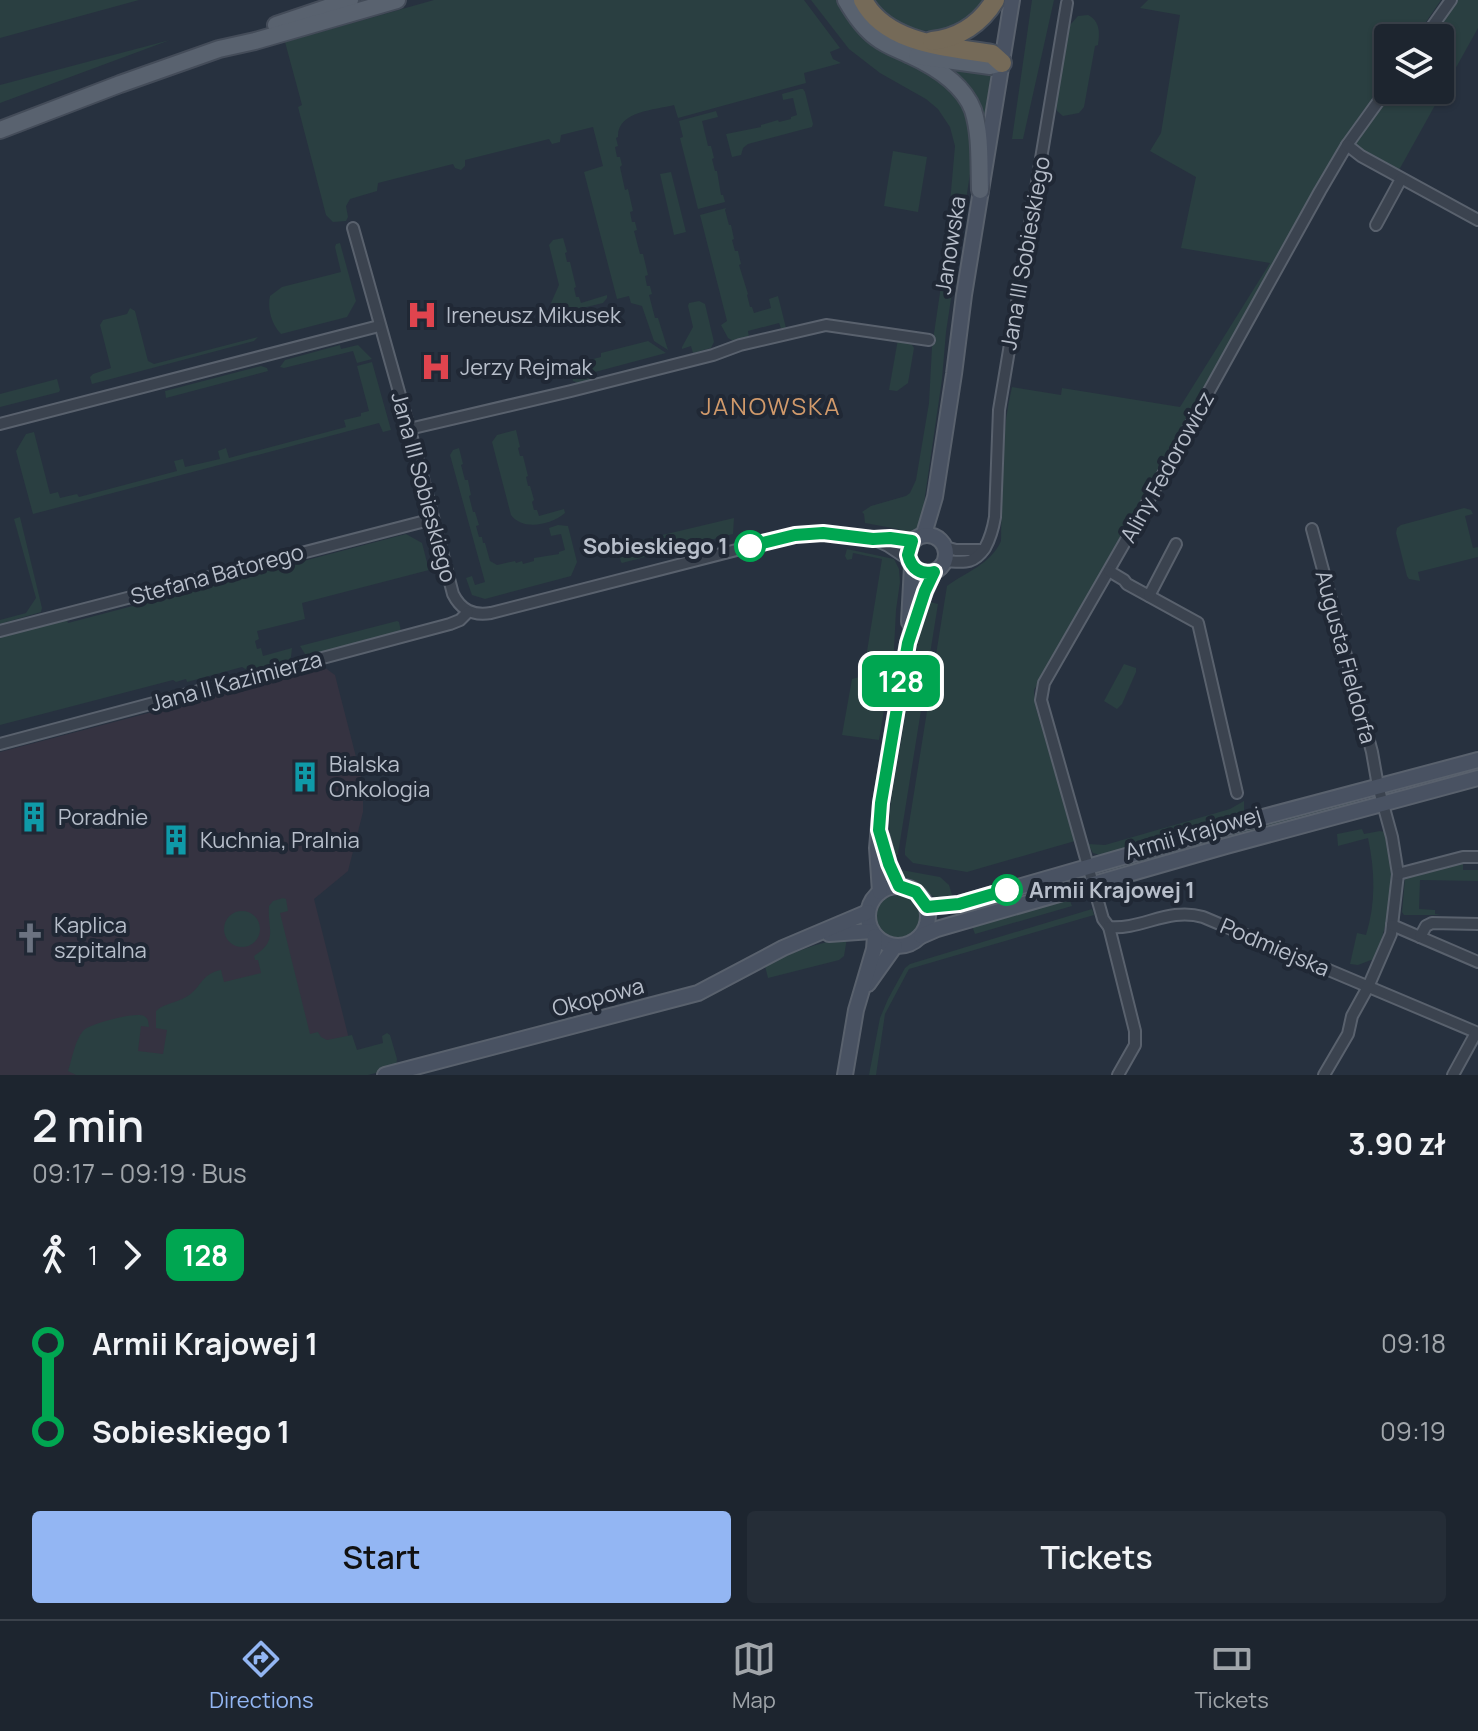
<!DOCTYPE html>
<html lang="en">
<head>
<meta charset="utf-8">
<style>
  :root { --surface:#1d252f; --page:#252d37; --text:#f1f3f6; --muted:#a0a5aa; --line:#3b424b; --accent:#93b6f3 }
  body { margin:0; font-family:Manrope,sans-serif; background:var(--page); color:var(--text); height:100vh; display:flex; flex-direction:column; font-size:30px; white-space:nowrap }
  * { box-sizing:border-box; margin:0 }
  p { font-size:26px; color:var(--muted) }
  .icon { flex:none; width:44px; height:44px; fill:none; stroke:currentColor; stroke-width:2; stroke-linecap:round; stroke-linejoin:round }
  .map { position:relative; height:1075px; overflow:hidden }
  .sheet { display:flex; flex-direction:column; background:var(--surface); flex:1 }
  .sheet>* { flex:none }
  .badge { padding:0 16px; border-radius:12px; font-size:28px; line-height:52px }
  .buttons { position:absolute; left:1374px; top:24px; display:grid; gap:16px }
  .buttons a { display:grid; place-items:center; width:80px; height:80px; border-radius:8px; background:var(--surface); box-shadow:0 2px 6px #0004,0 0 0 2px var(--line); font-size:40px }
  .map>.badge { position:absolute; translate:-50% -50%; box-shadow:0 0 0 4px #fff }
  .legs { display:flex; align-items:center; gap:12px; height:88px; padding:0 32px; font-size:26px }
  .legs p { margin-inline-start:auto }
  .summary { display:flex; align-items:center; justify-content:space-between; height:136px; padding:0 32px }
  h1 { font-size:44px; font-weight:600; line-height:60px }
  .button { display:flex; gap:16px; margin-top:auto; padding:16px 32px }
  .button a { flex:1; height:92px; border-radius:8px; background:var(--accent); color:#111; font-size:32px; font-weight:600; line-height:92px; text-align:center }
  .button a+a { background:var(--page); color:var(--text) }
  ul { padding:0 32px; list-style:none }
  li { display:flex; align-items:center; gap:28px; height:88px; font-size:30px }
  li i { display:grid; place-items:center; width:12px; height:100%; margin:0 10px; background:currentColor }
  li i::after { content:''; width:20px; height:20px; margin:-10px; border:6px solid; border-radius:50%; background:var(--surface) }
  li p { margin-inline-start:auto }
  li:first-child i { background:linear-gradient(#0000 50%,currentColor 0) }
  li:last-child i { background:linear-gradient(currentColor 50%,#0000 0) }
  .tabs { display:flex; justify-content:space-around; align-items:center; height:112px; border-top:2px solid var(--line); background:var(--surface); font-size:22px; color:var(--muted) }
  .tabs a { display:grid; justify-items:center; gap:4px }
  .tabs .current { color:var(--accent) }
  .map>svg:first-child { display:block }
  .medical { fill:#353341 }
  .green { fill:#2a3f41 }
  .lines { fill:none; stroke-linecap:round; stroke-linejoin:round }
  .street-casing { stroke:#59616d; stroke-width:14 }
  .secondary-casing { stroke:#59616d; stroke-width:18 }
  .primary-casing { stroke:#444c59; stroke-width:20 }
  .highway-casing { stroke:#464e5a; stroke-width:22 }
  .street { stroke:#3b434f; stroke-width:10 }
  .secondary { stroke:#495262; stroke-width:14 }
  .primary { stroke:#59626f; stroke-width:16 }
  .highway { stroke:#756a58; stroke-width:18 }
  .line-1-casing { stroke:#fff; stroke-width:18 }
  .line-1 { stroke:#00a651; stroke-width:12 }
  .stop-1-dot { fill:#fff; stroke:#00a651; stroke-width:4 }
  .labels { text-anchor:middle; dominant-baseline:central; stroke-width:8; stroke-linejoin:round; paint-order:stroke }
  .street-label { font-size:22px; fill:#b7beca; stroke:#202835 }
  .poi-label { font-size:22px; fill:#b7beca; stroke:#202835; text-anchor:start }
  .stop-label { font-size:22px; font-weight:bold; fill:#b7beca; stroke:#202835; text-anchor:end }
  .neighbourhood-label { font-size:24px; letter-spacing:2px; fill:#d19a6b; stroke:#202835 }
</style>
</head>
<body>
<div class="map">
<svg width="1478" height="1075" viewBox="0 0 1478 1075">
  <rect width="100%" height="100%" fill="#27313f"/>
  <polygon class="medical" points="324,667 335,675 363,784 363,812 348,871 314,899 350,1043 223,1075 0,1075 0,752"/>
  <g class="green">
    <polygon points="0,0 139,0 0,38"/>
    <path d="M434 0H804L840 48 830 52 833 59 841 63 804 73 806 83 678 118 674 105C655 110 617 111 618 137L616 138 618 146 615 147 617 157H620L622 165 620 167 625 190 628 189 633 211 630 212 632 222H635L637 230 634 231 640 254H643L648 275 645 276 647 286H650L652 294 649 295 655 318H658L668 350 654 341 642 306 631 303 629 296 617 299 584 172 603 166 593 127 561 135 560 142 552 144 549 139 465 160V166L461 170 455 168 453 164 378 183 377 191 350 199 346 206 348 217 346 221 333 222 326 215 298 107 302 105 285 42Z"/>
    <path d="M811 0H839L934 75 960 98 969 119 972 151 971 167 946 332 942 379 922 517C918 531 912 536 897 534L898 529 865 523 864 514 862 512 871 506 906 496 910 493 916 480 929 403 932 347 945 259 955 146 950 127 938 109 926 99 880 73 849 49Z"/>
    <path d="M875 0H984C956 40 902 42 875 0Z"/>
    <polygon points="1032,0 1054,0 1023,139 1012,139"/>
    <path d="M1148 0H1441L1415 38H1388V76L1349 131 1034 690 1035 705 1075 841 967 872 913 863 905 855V849L947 586C966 572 991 564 1001 541 1002 489 1000 437 1012 387L1061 395 1062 388 1180 407 1270 263 1181 248 1196 177 1150 151 1161 133 1180 15 1140 8Z"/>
    <polygon points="1458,0 1478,0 1478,28 1399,170 1358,147 1356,140 1391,90 1440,90 1440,38 1428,38 1446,13"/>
    <path d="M1088 15C1100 21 1100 33 1098 45L1095 46 1084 107 1079 113 1063 116 1057 111 1056 103 1070 25 1078 16Z"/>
    <polygon points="170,40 0,103 0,85"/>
    <polygon points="933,62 992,70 983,126"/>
    <polygon points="800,89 803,89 805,92 813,124 812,127 748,144 743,148 741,155 732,157 726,134 761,127 761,125 778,120 779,122 791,119 791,117 797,115 793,98 783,100 782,94"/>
    <polygon points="716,111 718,117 702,121 708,146 711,146 714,158 712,159 715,171 717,171 721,195 723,195 725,202 698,209 680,138 683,137 679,121"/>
    <polygon points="893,151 927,157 918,212 884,206"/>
    <polygon points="671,172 686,232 674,235 660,174"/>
    <polygon points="726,208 725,210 729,225 731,225 734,239 732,240 735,251 738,251 741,264 739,265 748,294 747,295 750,307 752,307 754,313 771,308 769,299 778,296 786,328 784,329 781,328 779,323 748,331 749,337 747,340 735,342 728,338 721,325 727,321 700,215"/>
    <polygon points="563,238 567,252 565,253 567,262 570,262 576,287 574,288 576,297 579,297 581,303 607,295 607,298 603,303 557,314 552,311 551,303 559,285 549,245 553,240"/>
    <path d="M340 243 356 301 347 317 281 334C272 325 267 309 270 296L282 287 341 272 335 247 336 244Z"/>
    <polygon points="699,301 705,304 714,342 711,348 693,353 691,346 682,349 682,347 693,327 688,306 689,303"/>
    <polygon points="130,308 135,311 148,361 154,364 258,337 254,341 92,384 90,377 93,374 111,368 100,325 103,320 127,314"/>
    <polygon points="898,339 909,340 914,348 908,383 897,391 889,390"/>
    <polygon points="648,341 666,353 595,372 596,379 579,383 573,381 569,365 601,357 601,353"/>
    <polygon points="340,345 341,349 358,345 372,359 357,363 353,351 284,368 280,367 285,360"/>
    <polygon points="372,362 391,430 383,432 379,423 33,514 16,451 26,434 34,432 50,494 58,492 60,498 77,494 79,497 177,471 174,461 183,459 185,467 220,459 218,451 226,448 229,458 346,427 344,420 361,416 361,413 369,411 357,366"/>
    <polygon points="261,366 267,368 268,371 166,398 165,391"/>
    <polygon points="57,379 60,390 59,392 0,407 0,394"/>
    <path d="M516 430 520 447 518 448 520 456H523L528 476 526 477 528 486H530L534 500 532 502 534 510H537L539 516 564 509 565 513C551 525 523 531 511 515L492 442 497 435Z"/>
    <polygon points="459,448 463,464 461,465 465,480 468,480 471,495 469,496 473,512 475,512 479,525 476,526 479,537 482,537 483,543 485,543 490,561 497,565 515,561 516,563 522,561 523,564 534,561 534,558 559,554 559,552 565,550 561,534 551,536 549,528 558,525 568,526 577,562 571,576 485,599 472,595 466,578 472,576 475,585 485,582 450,455 453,450"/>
    <polygon points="1464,508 1471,510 1473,514 1465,516 1473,548 1478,547 1478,557 1418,572 1420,581 1409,579 1407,576 1396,533 1397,528 1401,525"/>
    <polygon points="20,517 42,608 41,612 0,624 0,620 26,613 36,598 14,519"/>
    <polygon points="734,518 733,534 622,563 621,562 616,546"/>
    <polygon points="406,534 422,543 429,570 302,603 305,619 257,631 259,639 255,641 257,649 261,648 263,656 292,648 291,657 288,661 249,671 242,667 187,682 186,679 176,682 173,680 0,725 0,637 67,620 68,623"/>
    <polygon points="847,549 894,559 899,569 900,582 896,610 894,649 879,740 842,735 852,679 863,676 882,559 853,553 852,559 847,560 845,556"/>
    <path d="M926 601 938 604 898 854 896 857 892 858C885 819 894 780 901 742 908 695 916 648 926 601Z"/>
    <polygon points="397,621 399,622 401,631 309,655 305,654 300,646"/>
    <polygon points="1124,664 1136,668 1136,672 1122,704 1117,709 1104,701"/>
    <polygon points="1354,799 1356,805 1109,873 1108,868 1113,865"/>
    <polygon points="1244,801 1244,812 1237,817 1103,856 1093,853 1088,844 1105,845 1230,809"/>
    <path d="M1362 829 1364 834 1380 831 1385 832C1397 875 1390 921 1374 961L1371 960 1358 965 1350 964 1357 933 1366 935C1376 903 1375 871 1368 838L1338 846 1337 834Z"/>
    <polygon points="1463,862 1463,870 1478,870 1478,881 1420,880 1419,909 1435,910 1435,914 1441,915 1404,915 1402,912 1405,878"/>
    <path d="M896 869 940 877 949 885 953 898C951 898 941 900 939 899 935 899 899 873 896 869Z"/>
    <circle cx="898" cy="917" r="22"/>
    <path d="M283 898 286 899 288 911 280 913 310 1034 318 1032 321 1037 327 1040 352 1035 357 1050 383 1043 382 1036 387 1033 390 1035 397 1059 396 1066 391 1069 368 1075H76L68 1071C72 1060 75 1039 84 1030 90 1024 137 1011 144 1016 149 1019 148 1022 149 1027L141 1026 138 1051 163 1054 167 1030 156 1028V1011C165 1003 176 1003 186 997 202 988 200 974 221 970L224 982 261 973 258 960H255L254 956C279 940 267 929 269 906L273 901Z"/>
    <polygon points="1069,898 1072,906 975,934 972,926"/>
    <polygon points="1092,909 1094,915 909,969 885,1014 876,1075 869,1075 880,1018 888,999 905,968 910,964"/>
    <circle cx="242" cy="929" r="18"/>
    <path d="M847 938 844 956 839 960 768 978 765 966C792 952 817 943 847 938Z"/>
  </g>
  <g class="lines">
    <g class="street-casing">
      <g id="street">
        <polyline points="1424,38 1451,0"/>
        <path d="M1388 88 1347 145 1320 191 1137 521 1044 683 1041 700 1103 919 1109 927C1142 930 1168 907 1203 917L1478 1033"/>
        <polyline points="1347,145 1361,156 1478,220"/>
        <polyline points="1376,225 1401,179"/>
        <path d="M353 228 419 463 453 594C461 610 473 616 491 613L795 535 823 533 873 539 890 538 912 541"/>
        <polyline points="0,424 379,326"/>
        <polyline points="409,429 571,391 713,355 740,345 826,325 929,340"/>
        <polyline points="1312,529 1372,752 1378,786 1392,837 1398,874 1391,934 1368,987 1352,1016 1348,1034 1324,1075"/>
        <polyline points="875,540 888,546 909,560"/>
        <polyline points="945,547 956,550 983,550"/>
        <path d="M945 561C964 562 973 565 985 548 991 537 993 529 995 517L999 410 1067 3"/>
        <polyline points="1109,571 1124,580 1127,584 1198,623 1237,793"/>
        <polyline points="1149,596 1176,544"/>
        <polyline points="0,631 433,519"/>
        <polyline points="0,744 450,624 460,620 468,612"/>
        <polyline points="1398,874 1463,857 1478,857"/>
        <polyline points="1392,925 1478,962"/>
        <polyline points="1109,927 1135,1031 1135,1045 1118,1075"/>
        <polyline points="1420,937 1426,926 1432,923 1478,924"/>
        <polyline points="1453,1075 1476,1033"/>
      </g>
    </g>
    <g class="secondary-casing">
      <g id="secondary">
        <polyline points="924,534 935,497 954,374 964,295 1012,0"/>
        <circle cx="927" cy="554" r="19"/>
        <polyline points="909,622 912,566"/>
        <polyline points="882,838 889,864 899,886"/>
        <circle cx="898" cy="916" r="30"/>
        <path d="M880 892 877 848 881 803 905 658C910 629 921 599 934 572"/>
        <polyline points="927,907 959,904 1248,821 1478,760"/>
        <polyline points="829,934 872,931"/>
        <polyline points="921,936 937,929 1226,846 1478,778"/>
        <polyline points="868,984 895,946"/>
        <polyline points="385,1075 698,993 783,948 868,912"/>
        <polyline points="845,1075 856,1010 874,949 875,936"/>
      </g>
    </g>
    <g class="primary-casing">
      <g id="primary">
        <path d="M846 0C854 14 863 28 877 38 887 46 898 49 910 55 934 66 963 84 973 110 981 135 979 164 980 190"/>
        <polyline points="276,25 350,0"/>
        <polyline points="917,56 990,66 1002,63"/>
        <polyline points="0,130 120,84 219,49 255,41 397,0"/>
      </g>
    </g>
    <g class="highway-casing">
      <g id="highway">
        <path d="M863 0C886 44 948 47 992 54L1002 63"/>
        <path d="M932 41C959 38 981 23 995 0"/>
      </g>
    </g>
    <use href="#street" class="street"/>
    <use href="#secondary" class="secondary"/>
    <use href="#primary" class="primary"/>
    <use href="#highway" class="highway"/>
  </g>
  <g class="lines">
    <g class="line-1-casing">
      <path id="line-1" d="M750 546 795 535 823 533 873 539 890 538 912 541 908 555C911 569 921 575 934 572L925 591 908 643 881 803 879 830 889 864 899 886 916 892 927 907 959 904 1007 890"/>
    </g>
    <use href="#line-1" class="line-1"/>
  </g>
  <defs>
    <g id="hospital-bare" transform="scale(2.4)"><path d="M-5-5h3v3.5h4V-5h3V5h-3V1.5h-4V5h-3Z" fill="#e0444e" stroke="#202835" stroke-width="2.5" paint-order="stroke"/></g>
    <g id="building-bare" transform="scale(2.4)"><path d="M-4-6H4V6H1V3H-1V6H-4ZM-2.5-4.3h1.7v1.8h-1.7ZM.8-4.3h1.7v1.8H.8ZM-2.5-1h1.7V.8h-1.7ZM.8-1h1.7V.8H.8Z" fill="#0f9aa8" stroke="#202835" stroke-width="2.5" paint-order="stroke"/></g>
    <g id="church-bare" transform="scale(2.4)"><path d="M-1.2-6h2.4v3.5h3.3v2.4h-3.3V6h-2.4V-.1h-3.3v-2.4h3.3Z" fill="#6b7280" stroke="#202835" stroke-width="2.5" paint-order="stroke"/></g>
  </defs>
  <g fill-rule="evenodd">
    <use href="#hospital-bare" x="422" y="315"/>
    <use href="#hospital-bare" x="436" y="367"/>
    <use href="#building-bare" x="305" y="777"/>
    <use href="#building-bare" x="34" y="817"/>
    <use href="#building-bare" x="176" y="840"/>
    <use href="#church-bare" x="30" y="938"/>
  </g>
  <g class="stop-1-dot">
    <circle cx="750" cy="546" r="14"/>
    <circle cx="1007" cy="890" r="14"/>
  </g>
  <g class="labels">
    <g class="street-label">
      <text transform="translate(950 245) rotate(-81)">Janowska</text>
      <text transform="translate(1025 253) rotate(-80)">Jana III Sobieskiego</text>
      <text transform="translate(1167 467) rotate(-61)">Aliny Fedorowicz</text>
      <text transform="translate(424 487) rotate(75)">Jana III Sobieskiego</text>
      <text transform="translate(217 574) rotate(-15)">Stefana Batorego</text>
      <text transform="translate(1346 657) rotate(75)">Augusta Fieldorfa</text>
      <text transform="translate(236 681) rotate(-15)">Jana II Kazimierza</text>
      <text transform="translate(1193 833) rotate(-16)">Armii Krajowej</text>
      <text transform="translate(1275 947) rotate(23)">Podmiejska</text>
      <text transform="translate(598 997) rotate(-15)">Okopowa</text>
    </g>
    <g class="poi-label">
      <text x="446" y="315">Ireneusz Mikusek</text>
      <text x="460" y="367">Jerzy Rejmak</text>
      <text x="329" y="764">Bialska<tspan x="329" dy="25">Onkologia</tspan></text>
      <text x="58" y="817">Poradnie</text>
      <text x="200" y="840">Kuchnia, Pralnia</text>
      <text x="54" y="925">Kaplica<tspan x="54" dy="25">szpitalna</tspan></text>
    </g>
    <g class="stop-label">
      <text x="728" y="546">Sobieskiego 1</text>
      <text x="1029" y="890" text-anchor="start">Armii Krajowej 1</text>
    </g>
    <g class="neighbourhood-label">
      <text x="771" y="405">JANOWSKA</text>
    </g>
  </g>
</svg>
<div class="buttons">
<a><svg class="icon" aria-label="layers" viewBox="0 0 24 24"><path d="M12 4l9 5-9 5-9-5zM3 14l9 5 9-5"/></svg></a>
</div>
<b class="badge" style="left:901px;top:681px;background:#00a651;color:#fff">128</b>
</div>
<section class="sheet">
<div class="summary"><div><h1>2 min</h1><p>09:17 – 09:19 · Bus</p></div><b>3.90 zł</b></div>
<div class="legs"><svg class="icon" aria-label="walk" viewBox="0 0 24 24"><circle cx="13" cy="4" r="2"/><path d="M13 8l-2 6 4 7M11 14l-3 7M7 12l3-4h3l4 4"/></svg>1<svg class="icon" aria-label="forward" viewBox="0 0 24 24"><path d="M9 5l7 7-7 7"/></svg><b class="badge" style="background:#00a651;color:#fff">128</b></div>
<ul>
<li><i style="color:#00a651"></i><b>Armii Krajowej 1</b><p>09:18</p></li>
<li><i style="color:#00a651"></i><b>Sobieskiego 1</b><p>09:19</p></li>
</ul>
<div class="button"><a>Start</a><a>Tickets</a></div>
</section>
<nav class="tabs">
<a class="current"><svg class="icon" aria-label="directions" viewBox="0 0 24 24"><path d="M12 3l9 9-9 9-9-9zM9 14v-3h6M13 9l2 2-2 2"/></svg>Directions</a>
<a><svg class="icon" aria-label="map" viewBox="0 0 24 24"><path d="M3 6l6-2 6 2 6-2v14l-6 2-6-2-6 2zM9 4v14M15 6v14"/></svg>Map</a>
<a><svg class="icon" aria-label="tickets" viewBox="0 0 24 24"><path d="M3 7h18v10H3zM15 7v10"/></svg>Tickets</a>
</nav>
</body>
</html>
